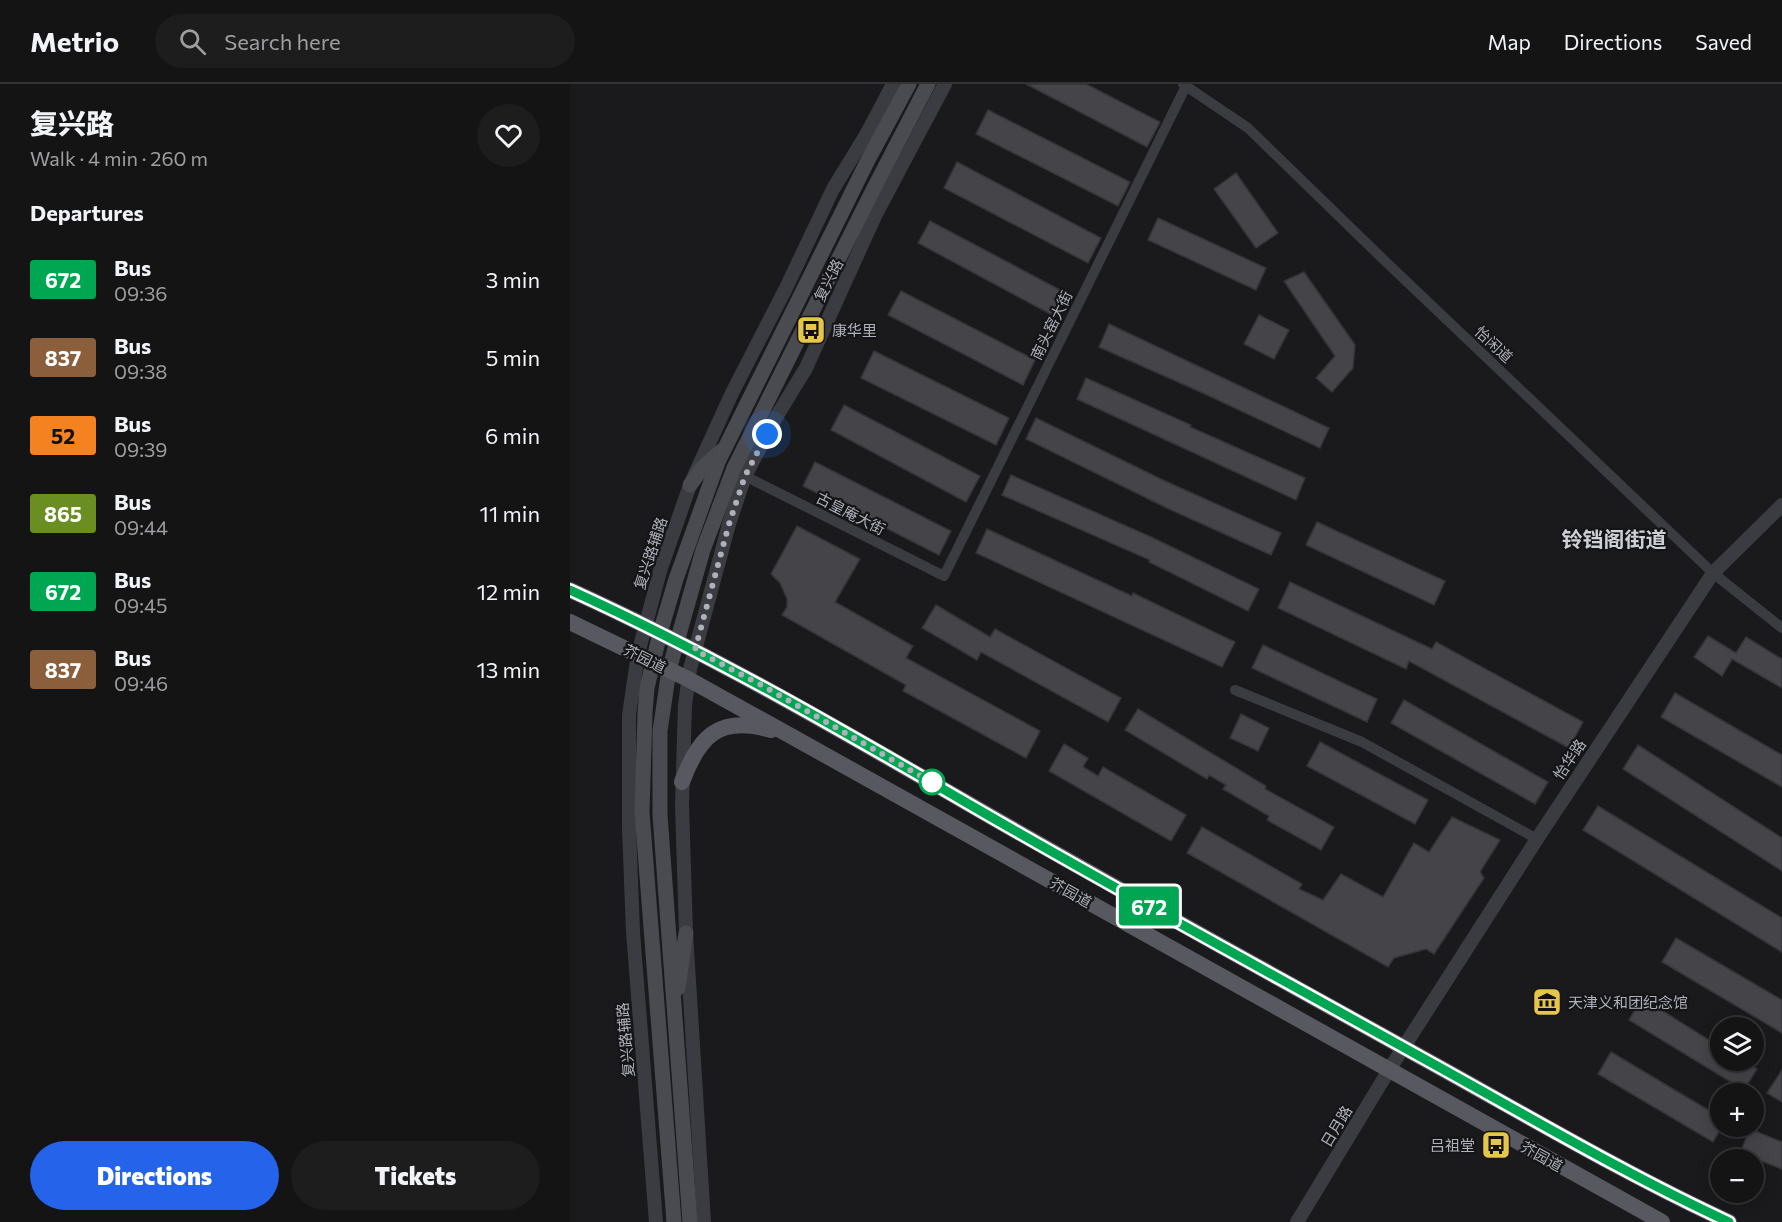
<!DOCTYPE html>
<html lang="en">
<head>
<meta charset="utf-8">
<style>
  :root { --surface:#141415; --page:#1d1d1e; --text:#f1f3f6; --muted:#9d9ea0; --line:#333334; --accent:#2563eb }
  body { margin:0; font-family:Commissioner,"Noto Sans SC",sans-serif; background:var(--page); color:var(--text); height:100vh; display:flex; flex-direction:column; font-size:22px; white-space:nowrap }
  * { box-sizing:border-box; margin:0 }
  p { font-size:20px; color:var(--muted) }
  .icon { flex:none; width:33px; height:33px; fill:none; stroke:currentColor; stroke-width:2; stroke-linecap:round; stroke-linejoin:round }
  .map { position:relative; flex:1; overflow:hidden }
  .side { display:flex; flex-direction:column; background:var(--surface); width:570px }
  .side>* { flex:none }
  .badge { padding:0 12px; border-radius:4px; font-size:21px; line-height:39px }
  .tools { position:absolute; left:1140px; top:933px; display:grid; gap:12px }
  .tools a { display:grid; place-items:center; width:54px; height:54px; border-radius:50%; background:var(--surface); box-shadow:0 3px 15px #0003,0 0 0 2px var(--line); font-size:30px }
  .you { position:absolute; width:30px; height:30px; margin:-15px; border:4px solid #fff; border-radius:50%; background:#1a73e8; box-shadow:0 0 0 9px #1a73e833 }
  .map>.badge { position:absolute; translate:-50% -50%; box-shadow:0 0 0 3px #fff }
  h2 { padding:0 30px; font-size:22px; line-height:54px }
  .round { display:grid; place-items:center; flex:none; width:63px; height:63px; border-radius:32px; background:var(--page) }
  .headline { display:flex; align-items:center; justify-content:space-between; height:102px; padding:0 30px }
  h1 { font-size:28px; font-weight:800; line-height:45px }
  .action { display:flex; gap:12px; margin-top:auto; padding:12px 30px }
  .action a { flex:1; height:69px; border-radius:36px; background:var(--accent); color:#fff; font-size:24px; font-weight:800; line-height:69px; text-align:center }
  .action a+a { background:var(--page); color:var(--text) }
  ul { padding:0; list-style:none }
  li { display:flex; align-items:center; gap:18px; height:78px; padding:0 30px }
  li div { flex:1 }
  li b { display:block; font-size:22px }
  li em { font-style:normal }
  li .badge { min-width:66px; font-weight:700; text-align:center }
  header { display:flex; align-items:center; gap:36px; box-sizing:border-box; height:84px; padding:0 30px; background:var(--surface); border-bottom:2px solid var(--line) }
  header strong { font-size:28px }
  nav { display:flex; gap:33px; margin-inline-start:auto; font-size:21px }
  .search { width:420px; height:54px; background:var(--page); display:flex; align-items:center; gap:15px; box-sizing:border-box; padding:0 21px; border-radius:33px; color:var(--muted); font-size:22px }
  main { display:flex; flex:1; min-height:0 }
  .map>svg:first-child { display:block }
  .building { fill:#454549; stroke:#353438; stroke-width:1.5 }
  .lines { fill:none; stroke-linecap:round; stroke-linejoin:round }
  .minor { stroke:#3b3c41; stroke-width:10 }
  .tertiary { stroke:#3b3c41; stroke-width:14 }
  .secondary { stroke:#4a4a51; stroke-width:15 }
  .primary { stroke:#585860; stroke-width:16 }
  .line-casing { stroke:#fff; stroke-width:14 }
  .line { stroke:#00a651; stroke-width:9 }
  .walk { stroke:#aeb0bb; stroke-width:6; stroke-dasharray:0 10.8 }
  .stop-dot { fill:#fff; stroke:#00a651; stroke-width:3 }
  .labels { text-anchor:middle; dominant-baseline:central; stroke-width:4.5; stroke-linejoin:round; paint-order:stroke }
  .street-label { font-size:15px; fill:#aeb0bb; stroke:#151517 }
  .poi-label { font-size:15px; fill:#aeb0bb; stroke:#151517; text-anchor:start }
  .district-label { font-size:21px; font-weight:bold; fill:#ced0d7; stroke:#151517 }
</style>
</head>
<body>
<header>
<strong>Metrio</strong>
<div class="search"><svg class="icon" aria-label="search" viewBox="0 0 24 24"><circle cx="10" cy="10" r="6"/><path d="M15 15l6 6"/></svg>Search here</div>
<nav><a>Map</a><a>Directions</a><a>Saved</a></nav>
</header>
<main>
<section class="side">
<div class="headline"><div><h1>复兴路</h1><p>Walk · 4 min · 260 m</p></div><a class="round"><svg class="icon" aria-label="heart" viewBox="0 0 24 24"><path d="M12 20l-8-8c-3-5 5-10 8-4 3-6 11-1 8 4z"/></svg></a></div>
<h2>Departures</h2>
<ul>
<li><span class="badge" style="background:#00a651;color:#fff">672</span><div><b>Bus</b><p>09:36</p></div><em>3 min</em></li>
<li><span class="badge" style="background:#8b5e3c;color:#fff">837</span><div><b>Bus</b><p>09:38</p></div><em>5 min</em></li>
<li><span class="badge" style="background:#f58220;color:#111">52</span><div><b>Bus</b><p>09:39</p></div><em>6 min</em></li>
<li><span class="badge" style="background:#6b8e23;color:#fff">865</span><div><b>Bus</b><p>09:44</p></div><em>11 min</em></li>
<li><span class="badge" style="background:#00a651;color:#fff">672</span><div><b>Bus</b><p>09:45</p></div><em>12 min</em></li>
<li><span class="badge" style="background:#8b5e3c;color:#fff">837</span><div><b>Bus</b><p>09:46</p></div><em>13 min</em></li>
</ul>
<div class="action"><a>Directions</a><a>Tickets</a></div>
</section>
<div class="map">
<svg width="1212" height="1138" viewBox="0 0 1212 1138">
  <rect width="100%" height="100%" fill="#1a1a1c"/>
  <g class="building">
    <polygon points="456,0 516,0 590,38 577,63"/>
    <polygon points="418,26 560,98 548,122 406,50"/>
    <polygon points="387,78 531,154 518,179 374,104"/>
    <polygon points="666,89 708,149 686,164 644,105"/>
    <polygon points="588,134 696,184 686,206 578,156"/>
    <polygon points="360,137 496,209 484,232 348,159"/>
    <polygon points="734,188 785,261 783,284 762,308 746,294 765,272 714,197"/>
    <polygon points="331,207 465,276 453,301 318,231"/>
    <polygon points="689,231 719,246 704,275 674,260"/>
    <polygon points="539,240 759,344 750,364 635,310 529,263"/>
    <polygon points="304,267 439,334 426,361 291,294"/>
    <polygon points="516,294 621,341 620,343 735,394 726,416 507,315"/>
    <polygon points="274,321 410,392 396,418 261,346"/>
    <polygon points="466,334 595,397 711,449 701,471 599,425 456,355"/>
    <polygon points="245,378 381,447 369,471 233,402"/>
    <polygon points="441,391 581,453 689,505 678,527 579,478 580,476 432,411"/>
    <polygon points="747,438 875,497 864,521 736,461"/>
    <polygon points="227,442 290,475 265,518 343,562 336,574 470,647 456,674 333,607 336,601 212,531 217,523 217,515 210,499 201,490"/>
    <polygon points="417,445 562,512 563,509 665,558 652,583 406,469"/>
    <polygon points="720,498 862,565 866,558 1013,638 999,664 839,577 836,585 708,524"/>
    <polygon points="366,521 420,553 425,545 551,614 538,638 411,568 407,576 352,544"/>
    <polygon points="1138,552 1166,569 1176,553 1212,575 1212,604 1162,575 1152,592 1124,573"/>
    <polygon points="693,561 807,615 797,638 682,584"/>
    <polygon points="1105,609 1212,671 1212,703 1091,633"/>
    <polygon points="834,616 978,698 965,720 821,639"/>
    <polygon points="568,625 696,702 695,705 764,743 751,766 697,736 699,732 653,705 656,701 639,691 637,695 555,646"/>
    <polygon points="671,630 699,644 688,667 660,654"/>
    <polygon points="750,658 858,716 845,740 737,682"/>
    <polygon points="494,660 518,674 513,683 528,692 533,683 616,731 601,757 479,687"/>
    <polygon points="1068,661 1212,754 1212,787 1053,685"/>
    <polygon points="1028,722 1212,834 1212,868 1013,746"/>
    <polygon points="882,733 930,756 910,788 914,794 864,870 856,865 824,874 818,883 617,769 632,743 732,800 729,805 753,816 771,790 813,813 844,759 859,768"/>
    <polygon points="1106,854 1212,916 1212,949 1092,878"/>
    <polygon points="1072,914 1150,963 1150,976 1173,976 1187,985 1174,1006 1059,936"/>
    <polygon points="1041,968 1150,1033 1150,1046 1143,1058 1028,990"/>
    <polygon points="1212,986 1212,1018 1197,1009"/>
    <polygon points="1180,1045 1212,1058 1212,1085 1170,1069"/>
  </g>
  <g class="lines">
    <g class="minor">
      <polyline points="613,0 678,44 815,177 1143,489 1212,544"/>
      <polyline points="175,392 374,492 616,2"/>
      <polyline points="665,606 792,658 967,755"/>
    </g>
    <g class="tertiary">
      <polyline points="86,1138 63,848 59,745 59,631 68,570 90,487 120,401 162,309 216,204 263,105 296,51 323,0"/>
      <polyline points="134,1138 116,849 112,721 115,621 120,585 159,440 175,392 205,335 236,284 305,132 375,0"/>
      <polyline points="727,1138 819,986 967,755 1143,489 1212,421"/>
    </g>
    <g class="secondary">
      <polyline points="120,401 133,383 151,367"/>
      <polyline points="108,904 116,849"/>
      <polyline points="104,1138 72,728 75,629 77,604 90,549 106,495 148,378 298,76 339,0"/>
      <polyline points="120,1138 90,731 90,647 99,586 133,466 164,384 302,108 358,0"/>
    </g>
    <g class="primary">
      <path d="M0 506C135 567 263 642 392 716 543 803 696 887 849 972 951 1028 1053 1089 1159 1138"/>
      <polyline points="0,538 118,595 221,652 1092,1138"/>
      <path d="M112 698C129 652 149 631 201 646"/>
    </g>
  </g>
  <g class="lines">
    <g class="line-casing">
      <path id="line" d="M0 506C141 570 275 648 409 726 554 810 702 890 849 972 951 1028 1053 1089 1159 1138"/>
    </g>
    <use href="#line" class="line"/>
    <polyline class="walk" points="197,350 175,392 159,440 125,566 193,602 370,703 362,698"/>
  </g>
  <defs>
    <g id="bus-square" transform="scale(1.5)"><rect x="-9" y="-9" width="18" height="18" rx="4" fill="#e5c64a" stroke="#151517"/><path d="M-5-6H5V4H4V6H2V4H-2V6H-4V4H-5ZM-3.5-4V0h7V-4ZM-3.5 1.2v1.5H-2V1.2ZM2 1.2v1.5H3.5V1.2Z" fill="#111"/></g>
    <g id="museum-square" transform="scale(1.5)"><rect x="-9" y="-9" width="18" height="18" rx="4" fill="#e5c64a" stroke="#151517"/><path d="M0-6L6-3V-2H-6V-3ZM-5-1h2V3h-2ZM-1-1h2V3h-2ZM3-1h2V3H3ZM-6 4H6V6H-6Z" fill="#111"/></g>
  </defs>
  <g fill-rule="evenodd">
    <use href="#bus-square" x="241" y="246"/>
    <use href="#museum-square" x="977" y="918"/>
    <use href="#bus-square" x="926" y="1061"/>
  </g>
  <circle class="stop-dot" cx="362" cy="698" r="12"/>
  <g class="labels">
    <g class="street-label">
      <text transform="translate(258 196) rotate(-63)">复兴路</text>
      <text transform="translate(481 241) rotate(-64)">南头窑大街</text>
      <text transform="translate(924 260) rotate(43)">怡闲道</text>
      <text transform="translate(281 429) rotate(27)">古皇庵大街</text>
      <text transform="translate(80 469) rotate(-72)">复兴路辅路</text>
      <text transform="translate(75 574) rotate(27)">芥园道</text>
      <text transform="translate(999 675) rotate(-56)">怡华路</text>
      <text transform="translate(501 808) rotate(29)">芥园道</text>
      <text transform="translate(55 956) rotate(-95)">复兴路辅路</text>
      <text transform="translate(766 1042) rotate(-59)">日月路</text>
      <text transform="translate(972 1072) rotate(29)">芥园道</text>
    </g>
    <g class="poi-label">
      <text x="262" y="246">康华里</text>
      <text x="998" y="918">天津义和团纪念馆</text>
      <text x="905" y="1061" text-anchor="end">吕祖堂</text>
    </g>
    <g class="district-label">
      <text x="1044" y="454">铃铛阁街道</text>
    </g>
  </g>
</svg>
<div class="tools">
<a><svg class="icon" aria-label="layers" viewBox="0 0 24 24"><path d="M12 4l9 5-9 5-9-5zM3 14l9 5 9-5"/></svg></a>
<a>+</a>
<a>−</a>
</div>
<div class="you" style="left:197px;top:350px"></div>
<b class="badge" style="left:579px;top:822px;background:#00a651;color:#fff">672</b>
</div>
</main>
</body>
</html>
